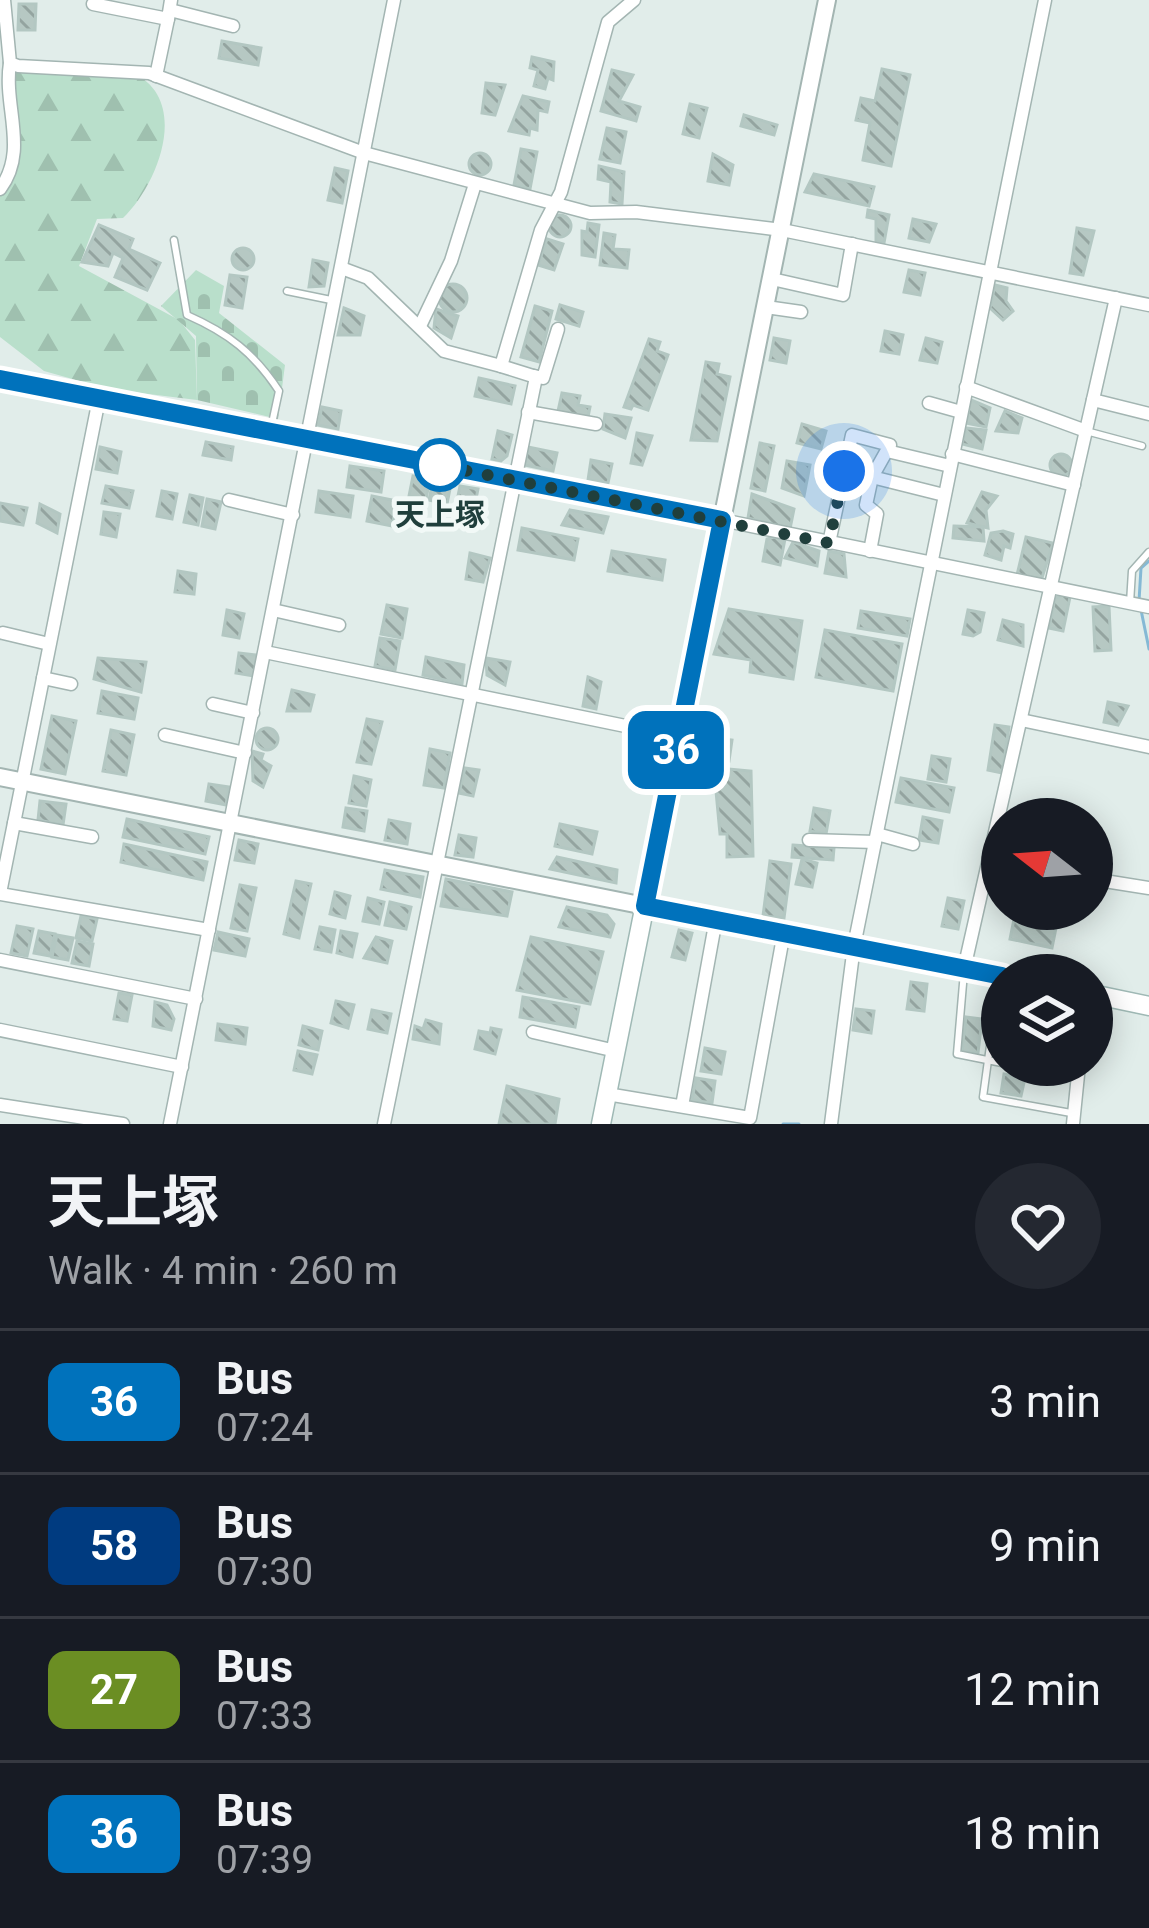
<!DOCTYPE html>
<html lang="en">
<head>
<meta charset="utf-8">
<style>
  :root { --surface:#171b24; --page:#242831; --text:#f1f3f6; --muted:#9ea1a6; --line:#363941 }
  body { margin:0; font-family:Roboto,"Noto Sans JP",sans-serif; background:var(--page); color:var(--text); height:100vh; display:flex; flex-direction:column; font-size:45px; white-space:nowrap }
  * { box-sizing:border-box; margin:0 }
  p { font-size:39px; color:var(--muted) }
  .icon { flex:none; width:66px; height:66px; fill:none; stroke:currentColor; stroke-width:2; stroke-linecap:round; stroke-linejoin:round }
  .map { position:relative; height:1124px; overflow:hidden }
  .panel { display:flex; flex-direction:column; background:var(--surface); flex:1 }
  .panel>* { flex:none }
  .badge { padding:0 24px; border-radius:18px; font-size:42px; line-height:78px }
  .needle { width:78px; rotate:287deg }
  .buttons { position:absolute; left:981px; top:798px; display:grid; gap:24px }
  .buttons a { display:grid; place-items:center; width:132px; height:132px; border-radius:50%; background:var(--surface); box-shadow:0 6px 30px #0003; font-size:60px }
  .you { position:absolute; width:60px; height:60px; margin:-30px; border:9px solid #fff; border-radius:50%; background:#1a73e8; box-shadow:0 0 0 18px #1a73e833 }
  .map>.badge { position:absolute; translate:-50% -50%; box-shadow:0 0 0 6px #fff }
  .round { display:grid; place-items:center; flex:none; width:126px; height:126px; border-radius:63px; background:var(--page) }
  .summary { display:flex; align-items:center; justify-content:space-between; height:204px; padding:0 48px }
  h1 { font-size:57px; font-weight:700; line-height:90px }
  ul { padding:0; list-style:none }
  li { display:flex; align-items:center; gap:36px; height:144px; padding:0 48px; border-top:3px solid var(--line) }
  li div { flex:1 }
  li b { display:block; font-size:45px }
  li em { font-style:normal }
  li .badge { min-width:132px; font-weight:700; text-align:center }
  .map>svg:first-child { display:block }
  .forest { fill:url(#forest-firs) }
  .cemetery { fill:url(#cemetery-stones) }
  .lines { fill:none; stroke-linecap:round; stroke-linejoin:round }
  .stream { stroke:#85b9d5; stroke-width:3 }
  .building { fill:url(#building-back-hatch); stroke:#b3c7c2; stroke-width:3 }
  .service-casing { stroke:#a3b5b2; stroke-width:9 }
  .minor-casing { stroke:#a3b5b2; stroke-width:15 }
  .tertiary-casing { stroke:#a3b5b2; stroke-width:20 }
  .secondary-casing { stroke:#9fb9b5; stroke-width:21 }
  .service { stroke:#fff; stroke-width:6 }
  .minor { stroke:#fff; stroke-width:12 }
  .tertiary { stroke:#fff; stroke-width:16 }
  .secondary { stroke:#fff; stroke-width:18 }
  .line-casing { stroke:#fff; stroke-width:27 }
  .line { stroke:#0072bc; stroke-width:18 }
  .walk { stroke:#203f3c; stroke-width:12; stroke-dasharray:0 21.6 }
  .stop-dot { fill:#fff; stroke:#0072bc; stroke-width:6 }
  .labels { text-anchor:middle; dominant-baseline:central; stroke-width:10; stroke-linejoin:round; paint-order:stroke }
  .stop-label { font-size:30px; font-weight:bold; fill:#203f3c; stroke:#f2f9f7 }
</style>
</head>
<body>
<div class="map">
<svg width="1149" height="1124" viewBox="0 0 1149 1124">
  <defs>
    <pattern id="forest-firs" width="22" height="20" patternUnits="userSpaceOnUse" patternTransform="scale(3)"><rect width="22" height="20" fill="#b9dfcb"/><path d="M5 1l3.5 6h-7zM16 11l3.5 6h-7z" fill="#9fc0af"/></pattern>
    <pattern id="cemetery-stones" width="16" height="16" patternUnits="userSpaceOnUse" patternTransform="scale(3)"><rect width="16" height="16" fill="#b9dfcb"/><path d="M2 7V4a2 2 0 0 1 4 0v3zM10 15v-3a2 2 0 0 1 4 0v3z" fill="#9fc0af"/></pattern>
    <pattern id="building-back-hatch" width="6" height="6" patternUnits="userSpaceOnUse" patternTransform="scale(3)"><rect width="6" height="6" fill="#b6c8c3"/><path d="M-1 5l2 2M0 0l6 6M5-1l2 2" fill="none" stroke="#94a4a0"/></pattern>
  </defs>
  <rect width="100%" height="100%" fill="#e1edea"/>
  <path class="forest" d="M18 66C45 67 109 62 131 72 193 99 157 186 123 218L97 219 79 266 179 320 195 340 197 400 108 389 44 371 0 337V186L11 173 8 99Z"/>
  <polygon class="cemetery" points="196,270 224,286 219,313 285,365 278,419 197,400 196,336 161,306"/>
  <g class="lines">
    <g class="stream">
      <polyline points="1139,601 1141,568 1149,561"/>
      <polyline points="1141,610 1149,649"/>
      <polyline points="783,1124 799,1124"/>
    </g>
  </g>
  <g class="building">
    <polygon points="19,4 36,4 35,30 18,30"/>
    <polygon points="222,41 261,48 258,65 219,58"/>
    <polygon points="532,57 554,62 553,80 548,78 545,89 534,86 538,70 530,68"/>
    <polygon points="882,69 910,75 891,166 863,160 870,123 856,120 861,98 875,101"/>
    <polygon points="612,70 633,75 619,101 640,107 636,121 601,111"/>
    <polygon points="486,83 505,85 495,115 482,113"/>
    <polygon points="523,96 549,102 547,112 538,110 537,130 530,128 529,135 509,131"/>
    <polygon points="690,104 707,108 699,138 683,134"/>
    <polygon points="744,115 777,125 774,135 741,126"/>
    <polygon points="607,128 626,132 620,163 600,159"/>
    <polygon points="521,149 537,152 530,189 514,185"/>
    <circle cx="480" cy="164" r="11"/>
    <polygon points="713,154 733,165 729,185 708,181"/>
    <polygon points="599,166 624,172 622,204 610,202 611,182 598,179"/>
    <polygon points="335,168 348,171 342,203 328,200"/>
    <polygon points="814,174 874,187 869,206 805,192"/>
    <polygon points="868,210 889,215 884,243 876,241 876,219 867,217"/>
    <circle cx="560" cy="226" r="11"/>
    <polygon points="913,219 936,224 929,242 909,238"/>
    <polygon points="588,223 599,225 595,257 582,255 582,231 587,232"/>
    <polygon points="99,225 133,239 129,249 160,263 147,290 115,277 123,258 113,253 108,266 82,262"/>
    <polygon points="1077,228 1094,231 1083,275 1070,273"/>
    <polygon points="604,233 615,235 613,249 629,250 627,268 600,265"/>
    <polygon points="547,239 563,244 554,270 538,265"/>
    <circle cx="243" cy="259" r="11"/>
    <polygon points="313,260 328,263 324,286 309,287"/>
    <polygon points="909,270 925,273 920,295 904,292"/>
    <polygon points="230,275 247,277 242,308 225,305"/>
    <circle cx="453" cy="298" r="14"/>
    <polygon points="995,285 1007,288 1006,301 1013,311 1003,320 990,308"/>
    <polygon points="560,305 583,312 579,326 556,319"/>
    <polygon points="535,306 552,311 539,362 521,357"/>
    <polygon points="344,308 364,316 360,335 338,335"/>
    <polygon points="436,309 458,316 451,338 434,328"/>
    <polygon points="885,331 903,335 899,354 881,351"/>
    <polygon points="774,338 790,341 786,363 770,360"/>
    <polygon points="926,338 942,342 937,363 920,360"/>
    <polygon points="649,339 660,342 657,351 668,355 648,410 633,405 631,409 624,407"/>
    <polygon points="706,362 719,364 717,374 730,377 717,441 691,440"/>
    <polygon points="479,378 515,386 511,404 475,396"/>
    <polygon points="562,393 580,396 578,405 590,407 588,417 558,411"/>
    <polygon points="971,400 990,408 986,427 966,423"/>
    <polygon points="322,407 341,411 338,429 318,425"/>
    <polygon points="1005,411 1022,418 1018,433 996,431"/>
    <polygon points="605,414 631,418 625,438 603,429"/>
    <polygon points="802,424 826,431 821,449 797,443"/>
    <polygon points="966,428 986,430 982,449 962,444"/>
    <polygon points="498,431 512,435 507,456 501,461 492,459"/>
    <polygon points="637,433 652,436 642,465 631,463"/>
    <polygon points="206,442 233,447 231,460 203,455"/>
    <polygon points="760,443 774,446 765,491 751,488"/>
    <polygon points="100,447 121,452 117,473 96,469"/>
    <polygon points="528,447 557,453 553,471 525,465"/>
    <circle cx="1061" cy="465" r="11"/>
    <polygon points="591,460 612,464 608,483 588,480"/>
    <polygon points="787,461 810,465 804,496 782,488"/>
    <polygon points="350,466 384,471 381,492 347,487"/>
    <polygon points="413,476 430,479 426,499 409,496"/>
    <polygon points="433,480 451,484 447,504 429,500"/>
    <polygon points="106,486 133,491 129,508 102,503"/>
    <polygon points="460,486 478,489 474,509 456,506"/>
    <polygon points="162,491 177,494 172,519 157,516"/>
    <polygon points="319,491 353,496 350,517 316,512"/>
    <polygon points="982,492 997,496 986,510 988,528 967,523"/>
    <polygon points="752,494 794,509 790,529 748,518"/>
    <polygon points="190,495 203,498 198,525 184,522"/>
    <polygon points="372,496 397,501 392,526 367,521"/>
    <polygon points="207,499 221,502 215,529 202,526"/>
    <polygon points="0,503 27,508 23,525 0,521"/>
    <polygon points="40,504 60,514 57,533 37,523"/>
    <polygon points="570,510 608,517 603,533 562,525"/>
    <polygon points="104,512 120,514 116,537 101,534"/>
    <polygon points="954,526 983,527 984,541 953,538"/>
    <polygon points="522,528 578,539 574,560 518,550"/>
    <polygon points="1003,531 1013,534 1010,548 1004,546 1001,560 985,555 991,533"/>
    <polygon points="774,537 785,539 780,565 763,561 767,539"/>
    <polygon points="1026,537 1053,543 1041,581 1017,575"/>
    <polygon points="793,542 819,551 817,566 785,558"/>
    <polygon points="612,551 665,560 662,580 608,571"/>
    <polygon points="829,551 844,554 846,577 825,573"/>
    <polygon points="470,553 490,558 483,582 466,579"/>
    <polygon points="178,571 196,574 194,594 175,592"/>
    <polygon points="1064,595 1070,597 1063,631 1049,628 1055,598"/>
    <polygon points="387,605 407,609 402,638 381,634"/>
    <polygon points="1109,606 1111,650 1095,651 1093,607"/>
    <polygon points="729,609 802,621 793,679 750,672 751,660 714,654"/>
    <polygon points="227,610 244,614 239,638 223,635"/>
    <polygon points="968,610 984,613 980,632 973,636 963,634"/>
    <polygon points="861,611 910,619 907,636 858,628"/>
    <polygon points="1003,620 1023,625 1023,646 998,640"/>
    <polygon points="825,630 902,644 893,691 816,677"/>
    <polygon points="380,638 400,641 395,670 375,666"/>
    <polygon points="239,653 257,655 254,676 236,673"/>
    <polygon points="426,657 464,665 462,684 423,675"/>
    <polygon points="98,658 146,662 141,692 94,679"/>
    <polygon points="486,658 510,662 505,685 487,675"/>
    <polygon points="588,677 601,682 596,709 583,706"/>
    <polygon points="292,690 314,695 310,711 287,711"/>
    <polygon points="102,691 138,698 134,719 98,713"/>
    <polygon points="1108,702 1128,706 1118,725 1104,722"/>
    <polygon points="52,716 76,721 65,774 41,769"/>
    <polygon points="367,719 382,722 371,764 357,762"/>
    <polygon points="995,725 1009,727 1002,773 988,770"/>
    <circle cx="267" cy="739" r="11"/>
    <polygon points="111,730 134,735 126,775 103,771"/>
    <polygon points="634,736 656,740 656,758 631,754"/>
    <polygon points="715,738 732,740 729,761 711,758"/>
    <polygon points="430,749 450,753 444,788 424,785"/>
    <polygon points="252,751 263,754 261,760 271,766 263,787 253,781"/>
    <polygon points="932,756 950,759 946,782 928,779"/>
    <polygon points="707,767 751,771 753,856 727,857 727,834 720,834 716,791 708,791"/>
    <polygon points="465,768 479,770 473,796 459,793"/>
    <polygon points="354,776 371,780 366,806 349,803"/>
    <polygon points="901,778 954,788 949,812 896,802"/>
    <polygon points="209,784 229,787 226,805 206,801"/>
    <polygon points="40,801 66,804 63,825 38,820"/>
    <polygon points="346,808 367,811 364,831 343,827"/>
    <polygon points="814,808 830,811 826,834 810,831"/>
    <polygon points="923,817 942,821 938,843 919,840"/>
    <polygon points="127,819 209,837 205,854 123,837"/>
    <polygon points="389,820 410,824 407,844 385,840"/>
    <polygon points="560,824 597,832 592,854 555,846"/>
    <polygon points="459,835 476,838 473,857 455,855"/>
    <polygon points="239,840 258,844 254,863 235,860"/>
    <polygon points="124,844 207,862 203,880 121,862"/>
    <polygon points="793,845 834,848 833,860 792,857"/>
    <polygon points="557,857 617,870 616,883 550,869"/>
    <polygon points="802,859 817,863 812,887 796,884"/>
    <polygon points="770,861 791,864 784,918 763,916"/>
    <polygon points="385,870 423,877 420,897 381,889"/>
    <polygon points="446,879 512,892 507,916 441,906"/>
    <polygon points="296,881 311,884 299,938 284,934"/>
    <polygon points="240,885 256,888 247,931 231,928"/>
    <polygon points="335,892 350,896 345,918 330,914"/>
    <polygon points="368,898 384,902 379,924 363,921"/>
    <polygon points="948,898 964,901 958,929 942,926"/>
    <polygon points="390,902 411,907 406,929 385,925"/>
    <polygon points="567,907 607,915 614,924 610,937 559,927"/>
    <polygon points="81,916 97,919 92,941 76,938"/>
    <polygon points="1014,919 1056,928 1052,948 1010,939"/>
    <polygon points="17,926 33,929 27,956 11,953"/>
    <polygon points="320,927 335,930 331,952 315,949"/>
    <polygon points="679,930 692,933 685,960 672,957"/>
    <polygon points="39,931 55,934 50,956 34,953"/>
    <polygon points="341,931 357,934 352,957 337,953"/>
    <polygon points="218,932 249,939 245,956 214,950"/>
    <polygon points="57,935 73,938 68,960 52,957"/>
    <polygon points="376,937 392,941 387,963 364,958"/>
    <polygon points="531,937 603,952 590,1004 517,990"/>
    <polygon points="77,941 93,944 89,966 72,963"/>
    <polygon points="911,982 927,984 924,1011 907,1009"/>
    <polygon points="119,993 132,995 127,1021 114,1019"/>
    <polygon points="523,997 579,1007 575,1027 520,1017"/>
    <polygon points="336,1001 354,1005 348,1028 331,1023"/>
    <polygon points="155,1002 167,1005 174,1019 171,1030 153,1026"/>
    <polygon points="856,1009 874,1011 871,1033 853,1030"/>
    <polygon points="372,1010 391,1014 387,1033 368,1029"/>
    <polygon points="966,1017 982,1019 978,1053 962,1051"/>
    <polygon points="426,1020 441,1024 439,1044 413,1039 415,1026 423,1029"/>
    <polygon points="218,1024 247,1028 245,1044 216,1040"/>
    <polygon points="303,1026 322,1031 318,1050 299,1045"/>
    <polygon points="491,1028 501,1030 495,1054 475,1049 479,1031 490,1033"/>
    <polygon points="705,1048 725,1052 721,1074 701,1071"/>
    <polygon points="298,1051 317,1055 312,1074 294,1070"/>
    <polygon points="1004,1074 1025,1078 1021,1096 1001,1093"/>
    <polygon points="696,1078 715,1081 712,1103 692,1100"/>
    <polygon points="507,1086 559,1099 555,1124 499,1124"/>
  </g>
  <g class="lines">
    <g class="service-casing">
      <g id="service">
        <path d="M174 240 187 315C228 333 254 353 279 391L271 428"/>
        <polyline points="287,291 331,300"/>
        <polyline points="1086,431 1142,446"/>
        <polyline points="1130,603 1132,571 1149,552"/>
        <polyline points="964,972 957,1054 1002,1063"/>
        <polyline points="999,980 983,1097 1071,1113"/>
        <polyline points="1014,1065 1075,1076"/>
      </g>
    </g>
    <g class="minor-casing">
      <g id="minor">
        <polyline points="4,0 10,63 18,66 149,73 364,153 590,213 636,212 782,230 1149,305"/>
        <polyline points="93,4 168,19 171,0"/>
        <polyline points="170,10 233,26"/>
        <polyline points="156,76 168,19"/>
        <path d="M0 189C29 150 3 107 10 63"/>
        <polyline points="344,269 368,278 444,351 501,366"/>
        <polyline points="772,279 843,295 852,244"/>
        <polyline points="766,307 801,312"/>
        <polyline points="420,326 451,261 475,184"/>
        <polyline points="534,376 543,378 558,329"/>
        <polyline points="966,387 1086,431"/>
        <polyline points="1093,400 1149,414"/>
        <polyline points="929,403 961,412"/>
        <polyline points="528,412 596,424"/>
        <polyline points="887,451 950,466"/>
        <polyline points="952,454 1074,485"/>
        <polyline points="872,477 944,495"/>
        <polyline points="229,500 293,515"/>
        <polyline points="722,520 1149,607"/>
        <polyline points="829,543 852,435 890,445 872,477 866,505 877,514 870,551"/>
        <polyline points="273,610 339,625"/>
        <polyline points="3,633 49,644"/>
        <polyline points="265,652 679,737"/>
        <polyline points="43,678 71,684"/>
        <polyline points="213,704 253,713"/>
        <polyline points="1021,720 1149,747"/>
        <polyline points="165,735 245,753"/>
        <polyline points="14,823 92,837"/>
        <polyline points="877,834 913,844"/>
        <polyline points="809,840 875,842"/>
        <polyline points="1092,879 1149,888"/>
        <polyline points="0,893 99,399"/>
        <polyline points="0,894 209,930"/>
        <polyline points="0,960 196,999"/>
        <polyline points="964,969 1116,298"/>
        <polyline points="0,1030 182,1067"/>
        <polyline points="533,1032 616,1051"/>
        <polyline points="607,1094 750,1118 784,932"/>
        <polyline points="0,1105 123,1124"/>
        <polyline points="682,1106 716,919"/>
        <polyline points="170,1124 394,0"/>
        <polyline points="384,1124 536,377 501,366 541,230 561,192 608,22 634,0"/>
        <polyline points="831,1124 854,946 1045,0"/>
        <polyline points="1073,1124 1079,1065"/>
      </g>
    </g>
    <g class="tertiary-casing">
      <g id="tertiary">
        <polyline points="722,520 827,0"/>
        <polyline points="0,777 645,906"/>
      </g>
    </g>
    <g class="secondary-casing">
      <g id="secondary">
        <polyline points="0,379 722,520 601,1124"/>
        <polyline points="645,906 1002,976"/>
        <polyline points="1092,994 1149,1006"/>
      </g>
    </g>
    <use href="#service" class="service"/>
    <use href="#minor" class="minor"/>
    <use href="#tertiary" class="tertiary"/>
    <use href="#secondary" class="secondary"/>
  </g>
  <g class="lines">
    <g class="line-casing">
      <polyline id="line" points="0,379 722,520 645,906 1002,976"/>
    </g>
    <use href="#line" class="line"/>
    <polyline class="walk" points="440,465 432,464 829,543 844,471"/>
  </g>
  <circle class="stop-dot" cx="440" cy="465" r="24"/>
  <g class="labels">
    <g class="stop-label">
      <text x="440" y="514">天上塚</text>
    </g>
  </g>
</svg>
<div class="buttons">
<a><svg class="needle" viewBox="-14 -14 28 28"><path d="M0-13l5 13h-10z" fill="#e53935"/><path d="M0 13l5-13h-10z" fill="#9ea1a6"/></svg></a>
<a><svg class="icon" aria-label="layers" viewBox="0 0 24 24"><path d="M12 4l9 5-9 5-9-5zM3 14l9 5 9-5"/></svg></a>
</div>
<div class="you" style="left:844px;top:471px"></div>
<b class="badge" style="left:676px;top:750px;background:#0072bc;color:#fff">36</b>
</div>
<section class="panel">
<div class="summary"><div><h1>天上塚</h1><p>Walk · 4 min · 260 m</p></div><a class="round"><svg class="icon" aria-label="heart" viewBox="0 0 24 24"><path d="M12 20l-8-8c-3-5 5-10 8-4 3-6 11-1 8 4z"/></svg></a></div>
<ul>
<li><span class="badge" style="background:#0072bc;color:#fff">36</span><div><b>Bus</b><p>07:24</p></div><em>3 min</em></li>
<li><span class="badge" style="background:#003b80;color:#fff">58</span><div><b>Bus</b><p>07:30</p></div><em>9 min</em></li>
<li><span class="badge" style="background:#6b8e23;color:#fff">27</span><div><b>Bus</b><p>07:33</p></div><em>12 min</em></li>
<li><span class="badge" style="background:#0072bc;color:#fff">36</span><div><b>Bus</b><p>07:39</p></div><em>18 min</em></li>
</ul>
</section>
</body>
</html>
